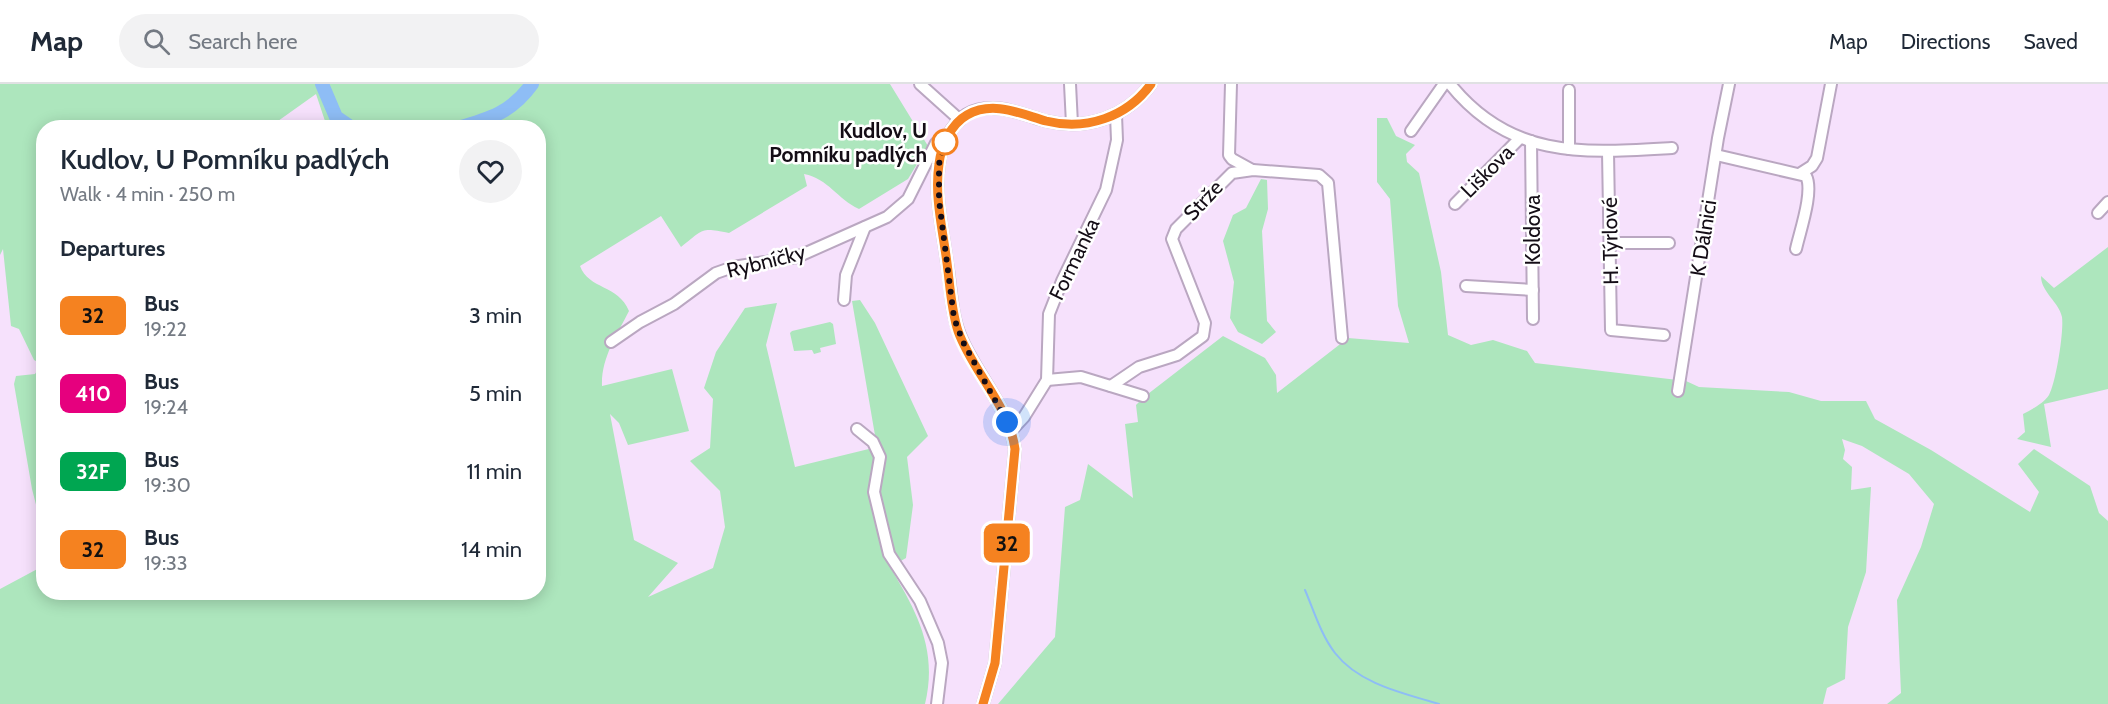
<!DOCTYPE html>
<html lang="en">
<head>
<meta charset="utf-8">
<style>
  :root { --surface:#fff; --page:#f2f2f3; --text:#1f2937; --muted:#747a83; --line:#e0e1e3 }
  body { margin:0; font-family:Cabin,sans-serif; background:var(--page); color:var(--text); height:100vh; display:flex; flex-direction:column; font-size:22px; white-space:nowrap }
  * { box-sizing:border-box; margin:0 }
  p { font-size:20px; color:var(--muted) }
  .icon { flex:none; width:33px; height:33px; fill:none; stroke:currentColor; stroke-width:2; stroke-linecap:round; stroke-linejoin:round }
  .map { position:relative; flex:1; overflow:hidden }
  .details { position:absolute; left:36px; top:36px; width:510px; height:480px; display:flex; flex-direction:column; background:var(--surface); border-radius:24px; box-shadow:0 3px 15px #0003 }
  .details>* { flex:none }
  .badge { padding:0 12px; border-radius:9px; font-size:21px; line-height:39px }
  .you { position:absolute; width:30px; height:30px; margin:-15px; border:4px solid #fff; border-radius:50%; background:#1a73e8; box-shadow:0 0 0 9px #1a73e833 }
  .map>.badge { position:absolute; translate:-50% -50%; box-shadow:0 0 0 3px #fff }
  h2 { padding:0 24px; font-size:22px; line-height:54px }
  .round { display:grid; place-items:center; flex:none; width:63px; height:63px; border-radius:32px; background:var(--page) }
  .overview { display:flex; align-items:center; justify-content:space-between; height:102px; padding:0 24px }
  h1 { font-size:28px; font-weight:600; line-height:45px }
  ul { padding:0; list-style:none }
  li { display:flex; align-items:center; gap:18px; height:78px; padding:0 24px }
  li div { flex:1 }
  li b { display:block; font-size:22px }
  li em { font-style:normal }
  li .badge { min-width:66px; font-weight:700; text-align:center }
  header { display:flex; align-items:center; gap:36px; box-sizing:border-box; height:84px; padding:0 30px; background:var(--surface); border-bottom:2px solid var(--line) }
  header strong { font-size:28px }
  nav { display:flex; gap:33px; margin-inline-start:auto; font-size:21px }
  .search { width:420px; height:54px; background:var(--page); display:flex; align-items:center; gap:15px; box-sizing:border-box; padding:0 21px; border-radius:33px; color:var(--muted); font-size:22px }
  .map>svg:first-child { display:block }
  .green { fill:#ade6bd }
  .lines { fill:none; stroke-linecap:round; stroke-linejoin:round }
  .stream { stroke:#8ebdf5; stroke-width:2 }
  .river { stroke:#8ebdf5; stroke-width:14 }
  .minor-casing { stroke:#baa7c1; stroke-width:14 }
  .minor { stroke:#fff; stroke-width:10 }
  .line-casing { stroke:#fff; stroke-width:14 }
  .line { stroke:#f58220; stroke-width:9 }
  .walk { stroke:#140d16; stroke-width:6; stroke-dasharray:0 10.8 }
  .stop-dot { fill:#fff; stroke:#f58220; stroke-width:3 }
  .labels { text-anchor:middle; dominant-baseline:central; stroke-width:5; stroke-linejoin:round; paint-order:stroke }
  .stop-label { font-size:21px; font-weight:bold; fill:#140d16; stroke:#fff; text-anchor:end }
  .street-label { font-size:21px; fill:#140d16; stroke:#fff }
</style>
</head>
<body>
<header>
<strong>Map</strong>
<div class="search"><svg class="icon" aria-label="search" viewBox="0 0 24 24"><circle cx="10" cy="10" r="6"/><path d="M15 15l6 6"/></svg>Search here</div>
<nav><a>Map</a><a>Directions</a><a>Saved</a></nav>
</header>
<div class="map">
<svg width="2108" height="620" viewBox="0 0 2108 620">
  <rect width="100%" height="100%" fill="#f6e1fc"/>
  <g class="green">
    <path d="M0 0H890L928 62 908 95 859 125C837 115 829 95 804 90L807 102 729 149C700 143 704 145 681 163L661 132 580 182C589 206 618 200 629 227 617 251 601 274 602 302L672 285 689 347 628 361 619 339 610 330 634 456 678 479 648 513 713 484 725 443 720 407 690 377 710 364 713 315 704 304 716 268 745 224 777 219 766 261 795 383 877 363 852 217 860 216 875 239 928 352 907 373 913 421 906 474 890 483C917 528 938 566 925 620H0V505L43 482 44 508H538V44L327 43 316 10 278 37 279 43 44 44 43 448 32 405 14 300 16 292 35 290 41 280 34 276 19 245 11 242 3 165 0 171Z"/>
    <polygon points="1377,34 1387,34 1396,52 1415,61 1406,70 1407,78 1419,89 1441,188 1448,251 1471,261 1493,256 1527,267 1535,279 1686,297 1699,303 1789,308 1821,317 1866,317 1875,335 1931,366 2030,428 2039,408 2018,380 2034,365 2090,402 2099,429 2108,437 2108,620 1887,620 1901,609 1897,516 1921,463 1934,420 1909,390 1862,362 1842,355 1845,366 1843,375 1852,383 1851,406 1871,403 1866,488 1848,543 1845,595 1827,604 1823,620 998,620 1055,553 1065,423 1080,416 1088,380 1133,414 1125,340 1138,338 1136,321 1144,313 1223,252 1265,274 1276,291 1277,309 1348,254 1409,259 1398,222 1390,115 1377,98"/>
    <polygon points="1261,95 1267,96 1268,125 1262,147 1267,237 1276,248 1262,260 1238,248 1230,234 1234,198 1223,157 1233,131 1246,124"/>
    <path d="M2108 163V305L2044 320 2051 363 2017 355 2025 348 2023 330C2032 325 2043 320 2049 311 2056 298 2064 248 2062 233 2059 218 2041 208 2041 192L2054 204Z"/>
    <polygon points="830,238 833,240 836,260 820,264 821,268 814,270 812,266 794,267 790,249 792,247"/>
  </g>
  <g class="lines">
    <path class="stream" d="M1305 506C1314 527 1321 551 1335 569 1359 600 1403 609 1439 620"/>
    <g class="river">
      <polyline points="322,0 336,33 352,44"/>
      <path d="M457 44C490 35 512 28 532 0"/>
    </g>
    <g class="minor-casing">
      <g id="minor">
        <polyline points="920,0 960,36"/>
        <polyline points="1070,0 1072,40"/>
        <polyline points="1231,0 1229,71 1232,75 1252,86"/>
        <path d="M1450 0C1511 76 1585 69 1672 64"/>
        <polyline points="1411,47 1444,0"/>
        <polyline points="1531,57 1533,235"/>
        <polyline points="1569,65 1569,6"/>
        <polyline points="1608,68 1611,246 1664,251"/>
        <path d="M1716 71 1806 92C1814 107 1800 147 1796 165"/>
        <polyline points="1801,89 1812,82 1817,74 1831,0"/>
        <polyline points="1455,120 1520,54"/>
        <polyline points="2098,129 2108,118"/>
        <polyline points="1611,159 1669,159"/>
        <polyline points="1466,202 1533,206"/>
        <polyline points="844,216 846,191 865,143"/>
        <polyline points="611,258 640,238 674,220 716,189 733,183 797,173 887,133 908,115 936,59 946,57"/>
        <polyline points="1047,296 1081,293 1143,312"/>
        <polyline points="1111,302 1139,283 1177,271 1203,252 1205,239 1172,155 1176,145 1232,89 1253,86 1319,91 1328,99 1342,254"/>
        <polyline points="1678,307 1718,54 1729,0"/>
        <polyline points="857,345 873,358 880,373 874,408 889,470 920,517 938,559 942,579 937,620"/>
        <polyline points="1011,347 1024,333 1047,296 1049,230 1062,197 1106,106 1117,56 1116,31"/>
        <path d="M983 620 995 579 1015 365C1009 323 975 289 960 251 951 229 951 203 947 179 943 147 934 112 939 80 941 62 951 40 967 30 992 16 1021 30 1046 37 1086 47 1127 33 1151 0"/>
      </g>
    </g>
    <use href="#minor" class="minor"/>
  </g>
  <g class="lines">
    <g class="line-casing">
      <path id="line" d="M983 620 995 579 1015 365C1009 321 972 287 958 247 951 225 950 201 947 179 943 147 934 112 939 80 941 62 951 40 967 31 993 16 1021 30 1046 37 1086 47 1127 33 1151 0"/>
    </g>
    <use href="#line" class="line"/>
    <polyline class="walk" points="945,58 939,80 939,116 954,234 963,258 1007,338"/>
  </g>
  <circle class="stop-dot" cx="945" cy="58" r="12"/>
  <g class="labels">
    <g class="stop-label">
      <text x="927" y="46">Kudlov, U<tspan x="927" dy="24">Pomníku padlých</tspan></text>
    </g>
    <g class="street-label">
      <text transform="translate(1487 87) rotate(-45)">Liškova</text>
      <text transform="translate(1203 116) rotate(-47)">Strže</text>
      <text transform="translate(1532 146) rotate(-90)">Koldova</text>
      <text transform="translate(1703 154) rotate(-81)">K Dálnici</text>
      <text transform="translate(1610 157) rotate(-91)">H. Týrlové</text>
      <text transform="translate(1074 175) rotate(-64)">Formanka</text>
      <text transform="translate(766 177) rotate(-14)">Rybníčky</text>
    </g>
  </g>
</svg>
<div class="you" style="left:1007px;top:338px"></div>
<b class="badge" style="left:1007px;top:459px;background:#f58220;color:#111">32</b>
<section class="details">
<div class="overview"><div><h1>Kudlov, U Pomníku padlých</h1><p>Walk · 4 min · 250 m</p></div><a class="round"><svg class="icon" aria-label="heart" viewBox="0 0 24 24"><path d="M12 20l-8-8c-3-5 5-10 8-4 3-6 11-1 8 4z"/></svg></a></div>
<h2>Departures</h2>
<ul>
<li><span class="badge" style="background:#f58220;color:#111">32</span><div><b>Bus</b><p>19:22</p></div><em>3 min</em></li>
<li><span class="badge" style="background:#e6007e;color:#fff">410</span><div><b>Bus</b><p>19:24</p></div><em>5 min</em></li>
<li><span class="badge" style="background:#00a651;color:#fff">32F</span><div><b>Bus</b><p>19:30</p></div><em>11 min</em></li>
<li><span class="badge" style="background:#f58220;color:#111">32</span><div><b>Bus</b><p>19:33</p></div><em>14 min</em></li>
</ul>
</section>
</div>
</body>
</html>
